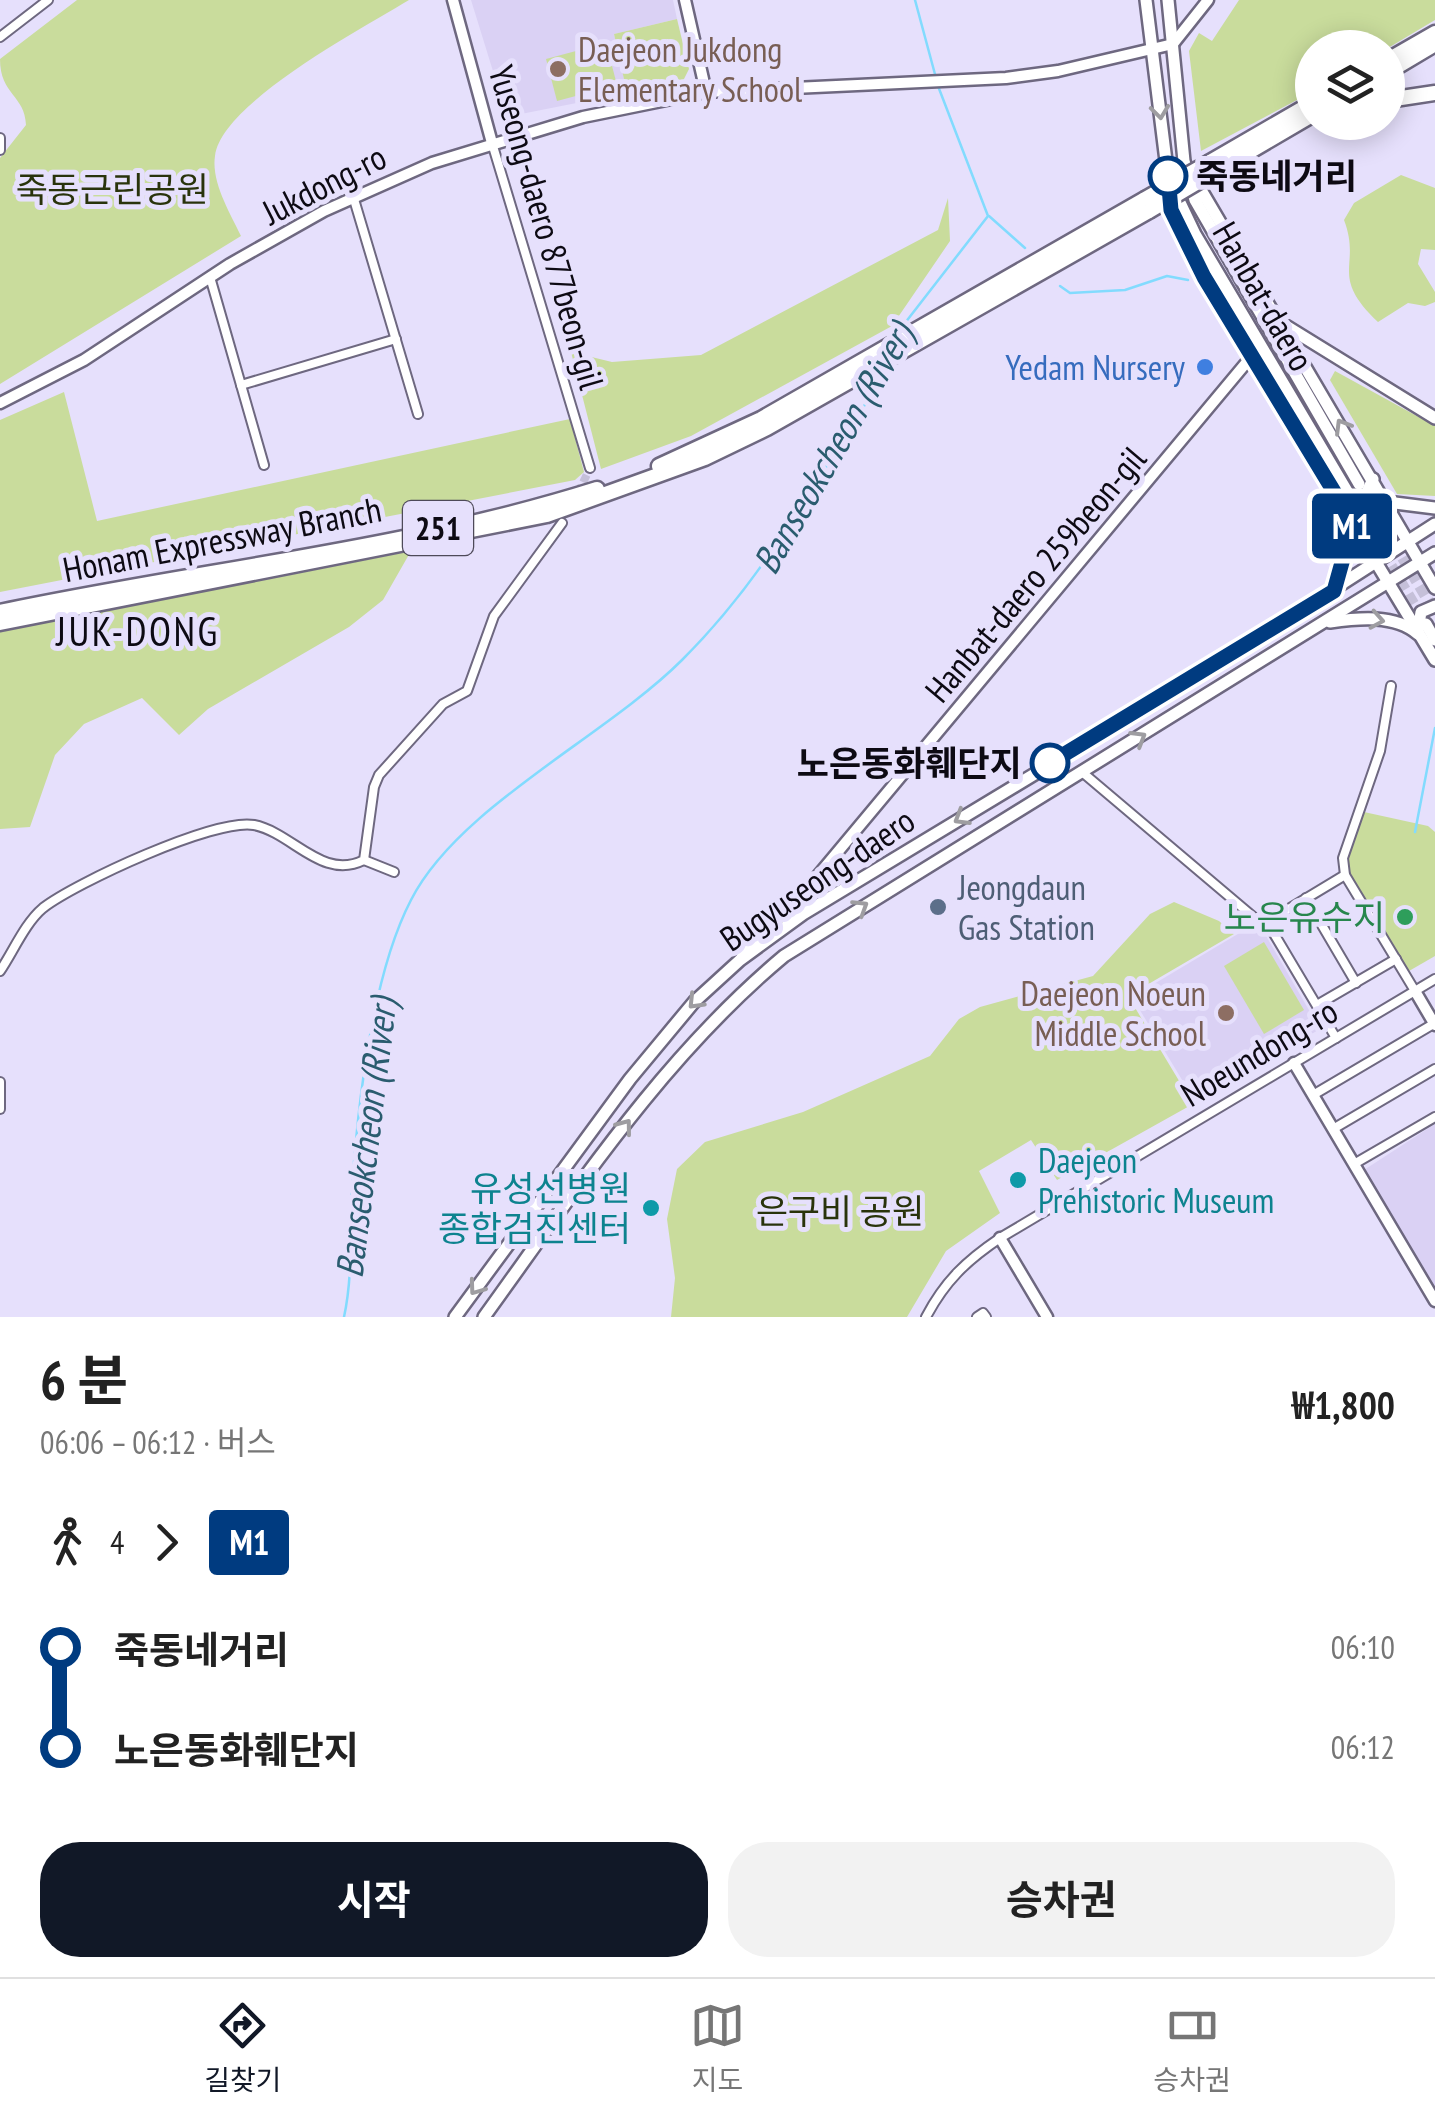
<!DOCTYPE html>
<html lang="ko">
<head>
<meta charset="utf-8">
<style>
  :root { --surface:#fff; --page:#f2f2f2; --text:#222; --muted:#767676; --line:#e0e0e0; --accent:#111827 }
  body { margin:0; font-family:"PT Sans Narrow","Noto Sans KR",sans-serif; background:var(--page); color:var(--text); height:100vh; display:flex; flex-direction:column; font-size:38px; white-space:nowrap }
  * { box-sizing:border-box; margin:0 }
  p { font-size:32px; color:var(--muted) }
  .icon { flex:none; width:55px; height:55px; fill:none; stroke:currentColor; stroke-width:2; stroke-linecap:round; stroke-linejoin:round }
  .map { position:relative; height:1317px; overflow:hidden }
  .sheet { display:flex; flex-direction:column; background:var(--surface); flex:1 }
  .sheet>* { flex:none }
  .badge { padding:0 20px; border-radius:8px; font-size:35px; line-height:65px }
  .controls { position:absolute; left:1295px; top:30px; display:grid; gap:20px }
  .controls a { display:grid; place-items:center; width:110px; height:110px; border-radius:50%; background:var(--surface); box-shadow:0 5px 25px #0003; font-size:50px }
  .map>.badge { position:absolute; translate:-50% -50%; box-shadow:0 0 0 5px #fff }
  .legs { display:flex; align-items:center; gap:15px; height:110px; padding:0 40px; font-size:32px }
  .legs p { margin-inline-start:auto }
  .summary { display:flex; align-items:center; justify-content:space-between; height:170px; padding:0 40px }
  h1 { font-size:55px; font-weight:700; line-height:75px }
  .primary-button { display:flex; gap:20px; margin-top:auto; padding:20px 40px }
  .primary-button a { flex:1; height:115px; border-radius:40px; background:var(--accent); color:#fff; font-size:40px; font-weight:700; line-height:115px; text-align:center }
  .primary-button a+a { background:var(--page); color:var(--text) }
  ul { padding:0 40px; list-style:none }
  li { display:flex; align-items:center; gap:35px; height:100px; font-size:38px }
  li i { display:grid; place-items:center; width:15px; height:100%; margin:0 12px; background:currentColor }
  li i::after { content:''; width:25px; height:25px; margin:-12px; border:8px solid; border-radius:50%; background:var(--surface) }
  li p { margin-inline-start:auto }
  li:first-child i { background:linear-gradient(#0000 50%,currentColor 0) }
  li:last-child i { background:linear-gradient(currentColor 50%,#0000 0) }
  .tabs { display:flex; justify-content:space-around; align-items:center; height:140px; border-top:2px solid var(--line); background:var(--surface); font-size:28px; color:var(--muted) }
  .tabs a { display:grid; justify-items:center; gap:5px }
  .tabs .selected { color:var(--accent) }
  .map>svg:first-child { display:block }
  .built { fill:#dad1f4 }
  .green { fill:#c9dc9c }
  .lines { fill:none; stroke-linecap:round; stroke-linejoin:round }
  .stream { stroke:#82dbfe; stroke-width:2.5 }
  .street-tunnel { stroke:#c5c0d9; stroke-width:8; stroke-dasharray:8 4; stroke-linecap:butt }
  .primary-tunnel { stroke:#c5c0d9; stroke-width:11; stroke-dasharray:11 5.5; stroke-linecap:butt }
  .street-casing { stroke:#6e6880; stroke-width:12 }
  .secondary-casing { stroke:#6e6880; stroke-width:15 }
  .primary-casing { stroke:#6e6880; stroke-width:16 }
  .highway-casing { stroke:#6e6880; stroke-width:19 }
  .street { stroke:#fff; stroke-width:8 }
  .secondary { stroke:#fff; stroke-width:10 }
  .primary { stroke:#fff; stroke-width:11 }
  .highway { stroke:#fff; stroke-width:14 }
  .highway-bridge-casing { stroke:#6e6880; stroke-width:19; stroke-linecap:butt }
  .highway-bridge { stroke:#fff; stroke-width:14 }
  .oneway { stroke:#9e9da1 }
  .line-1-casing { stroke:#fff; stroke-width:22 }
  .line-1 { stroke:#003b80; stroke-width:15 }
  .education-dot { fill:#8d6e63; stroke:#e6e0fc; stroke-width:4 }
  .stop-1-dot { fill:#fff; stroke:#003b80; stroke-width:5 }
  .shop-dot { fill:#3f7fe0; stroke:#e6e0fc; stroke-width:4 }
  .service-dot { fill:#5c6f8a; stroke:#e6e0fc; stroke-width:4 }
  .leisure-dot { fill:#2e9e5b; stroke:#e6e0fc; stroke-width:4 }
  .culture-dot { fill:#0f9aa8; stroke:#e6e0fc; stroke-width:4 }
  .labels { text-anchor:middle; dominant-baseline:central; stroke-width:10; stroke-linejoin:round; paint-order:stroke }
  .shield { fill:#e6e0fc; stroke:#4e4a59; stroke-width:2.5 }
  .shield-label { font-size:32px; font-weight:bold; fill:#0d0a13 }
  .education-label { font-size:35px; fill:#785e54; stroke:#e6e0fc; text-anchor:start }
  .stop-label { font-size:35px; font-weight:bold; fill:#0d0a13; stroke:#e6e0fc; text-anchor:start }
  .street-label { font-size:35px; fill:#0d0a13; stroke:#e6e0fc }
  .park-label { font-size:35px; fill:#29330b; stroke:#e6e0fc }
  .shop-label { font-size:35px; fill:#366cbe; stroke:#e6e0fc; text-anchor:end }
  .service-label { font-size:35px; fill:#4e5e75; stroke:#e6e0fc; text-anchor:start }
  .leisure-label { font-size:35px; fill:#27864d; stroke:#e6e0fc; text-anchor:end }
  .culture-label { font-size:35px; fill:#0d838f; stroke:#e6e0fc; text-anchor:start }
  .water-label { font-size:38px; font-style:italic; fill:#2a5c6f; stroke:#e6e0fc }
  .quarter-label { font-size:40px; letter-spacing:2.5px; fill:#0d0a13; stroke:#e6e0fc }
</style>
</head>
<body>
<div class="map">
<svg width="1435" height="1317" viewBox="0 0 1435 1317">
  <rect width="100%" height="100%" fill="#e6e0fc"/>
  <g class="built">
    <polygon points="471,0 673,0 677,19 614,34 627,93 516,115 505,110"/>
    <polygon points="1258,922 1320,1029 1196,1103 1132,997"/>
    <polygon points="1435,1124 1435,1289 1364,1170"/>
  </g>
  <g class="green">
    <path d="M77 0H409C363 28 221 103 215 156 211 182 230 213 241 236L0 384V158L26 125C25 95 0 95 0 59Z"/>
    <polygon points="1239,0 1435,0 1435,20 1388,48 1312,48 1312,92 1201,151 1189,51 1199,33 1212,41"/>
    <polygon points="677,19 689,69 682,83 627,93 614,34"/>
    <polygon points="606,43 617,85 557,101 546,59"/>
    <path d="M1401 175 1435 188V250L1421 249 1418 264 1435 292V302L1425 306 1408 303 1378 322C1328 274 1362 267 1344 220L1354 203Z"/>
    <polygon points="948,198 950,241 892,326 691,436 601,469 571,352 612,362 701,355 938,230"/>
    <polygon points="1335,371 1435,426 1435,496 1397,494 1330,380"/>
    <polygon points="64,392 97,521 570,419 584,472 575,480 0,592 0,420"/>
    <polygon points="411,551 383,600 349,627 208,709 179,735 142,698 84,724 55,755 30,827 0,829 0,632"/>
    <polygon points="1364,812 1428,826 1435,832 1435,956 1409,971 1350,878 1347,854"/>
    <polygon points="1174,902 1219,921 1234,934 1128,996 1193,1104 1057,1180 1031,1140 979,1171 1000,1213 946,1251 907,1317 671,1317 675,1278 667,1219 677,1169 705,1142 803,1112 930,1056 959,1019 980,1007 1093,976 1150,914"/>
    <polygon points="1264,942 1304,1010 1264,1034 1224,966"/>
  </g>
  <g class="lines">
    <g class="stream">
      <polyline points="915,0 936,78"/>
      <polyline points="989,216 1025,248"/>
      <polyline points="1060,286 1070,293 1125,290 1167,276 1188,280"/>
      <polyline points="898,332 988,216 938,86"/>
      <polyline points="1415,832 1435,728"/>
      <path d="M344 1317C353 1276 350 1230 352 1188 358 1104 372 975 411 900 458 807 605 737 682 660 762 581 811 489 871 395L874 374"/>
    </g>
    <polyline class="street-tunnel" points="578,493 590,468"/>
    <g class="primary-tunnel">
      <polyline points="1360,487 1435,612"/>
      <polyline points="1349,495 1424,621"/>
    </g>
    <g class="street-casing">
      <g id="street">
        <polyline points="0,37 48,0"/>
        <polyline points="0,138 0,150"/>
        <polyline points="492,143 590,468"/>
        <polyline points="353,196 418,414"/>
        <polyline points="210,277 264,465"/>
        <polyline points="241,385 396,339"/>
        <polyline points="1391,686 1380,751 1343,858 1345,875 1415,991"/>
        <polyline points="1082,772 1257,920 1267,922"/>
        <polyline points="364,860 394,872"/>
        <polyline points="1306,898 1356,983"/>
        <path d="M0 971C13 952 25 923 43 908 75 883 215 818 254 825 293 833 322 881 364 860L374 787 379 775 443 704 467 691 494 616 562 523"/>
        <polyline points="1317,1005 1396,959"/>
        <polyline points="1336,1038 1267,922 1345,875"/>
        <polyline points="0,1082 0,1109"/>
        <polyline points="1313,1095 1435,1023"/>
        <polyline points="1333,1129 1435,1069"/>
        <polyline points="1354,1164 1435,1117"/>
        <path d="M926 1317C945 1281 966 1261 1000 1238L1435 979"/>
        <polyline points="977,1317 983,1313 986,1317"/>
      </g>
    </g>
    <g class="secondary-casing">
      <g id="secondary">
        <polyline points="453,0 492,143"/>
        <polyline points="685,0 706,92"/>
        <polyline points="0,403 84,360 230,264 324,211 432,163 583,117 706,92 1006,78 1058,71 1173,44 1208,0"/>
        <polyline points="742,956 800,897 1246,363 1255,360"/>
        <polyline points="1415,991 1435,1025"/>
        <polyline points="1294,1063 1435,1301"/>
        <polyline points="1000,1238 1047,1317"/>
      </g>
    </g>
    <g class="primary-casing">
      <g id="primary">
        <polyline points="1146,0 1168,177 1195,234 1347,491"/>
        <polyline points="1168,0 1184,161 1195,200 1359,484"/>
        <polyline points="1168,177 1171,210 1204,277 1435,660"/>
        <polyline points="1194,178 1435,588"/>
        <polyline points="1286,326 1435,418"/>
        <polyline points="1387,502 1435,508"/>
        <polyline points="1342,504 1365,496 1373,479"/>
        <polyline points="1334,591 1353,523"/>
        <path d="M1330 622C1358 618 1395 614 1418 634"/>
        <polyline points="1426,624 1435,640"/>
        <polyline points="1418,631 1421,612 1435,606"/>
        <polyline points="455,1317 630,1079 694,1002 740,960 803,914 1225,659 1435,524"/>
        <path d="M484 1317C576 1190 662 1058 784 956L1435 553"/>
      </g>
    </g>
    <g class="highway-casing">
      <g id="highway">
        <polyline points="1388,60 1435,33"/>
        <polyline points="1388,72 1435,44"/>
        <polyline points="1388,100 1435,93"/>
        <polyline points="1210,162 1312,103"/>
        <polyline points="1213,173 1312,115"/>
        <polyline points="659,466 761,419 1145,199"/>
        <path d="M0 612C198 570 404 550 597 489"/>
        <polyline points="0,623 547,515 705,458 767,428 1149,211"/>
      </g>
    </g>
    <use href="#street" class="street"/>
    <use href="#secondary" class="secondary"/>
    <use href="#primary" class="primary"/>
    <use href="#highway" class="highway"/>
    <g class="highway-bridge-casing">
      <g id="highway-bridge">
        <polyline points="1145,199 1210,162"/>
        <polyline points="1149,211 1213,173"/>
      </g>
    </g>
    <use href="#highway-bridge" class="highway-bridge"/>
  </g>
  <defs><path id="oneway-chevron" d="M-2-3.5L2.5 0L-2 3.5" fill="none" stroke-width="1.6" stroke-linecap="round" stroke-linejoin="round" transform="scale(2.5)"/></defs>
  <g class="oneway">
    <use href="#oneway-chevron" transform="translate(1160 112) rotate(83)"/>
    <use href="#oneway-chevron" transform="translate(1342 426) rotate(-121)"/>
    <use href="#oneway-chevron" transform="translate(1377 620) rotate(10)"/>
    <use href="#oneway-chevron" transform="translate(1139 738) rotate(-31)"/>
    <use href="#oneway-chevron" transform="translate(961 818) rotate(149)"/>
    <use href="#oneway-chevron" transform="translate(861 907) rotate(-32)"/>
    <use href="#oneway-chevron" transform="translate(695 1002) rotate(134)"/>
    <use href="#oneway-chevron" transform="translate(625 1126) rotate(-53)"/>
    <use href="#oneway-chevron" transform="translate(476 1288) rotate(126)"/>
  </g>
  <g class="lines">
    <g class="line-1-casing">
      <polyline id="line-1" points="1050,763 1334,591 1353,523 1204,277 1171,210 1168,176"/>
    </g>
    <use href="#line-1" class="line-1"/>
  </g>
  <g class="education-dot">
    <circle cx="558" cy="69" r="10"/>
    <circle cx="1226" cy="1013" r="10"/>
  </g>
  <g class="stop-1-dot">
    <circle cx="1168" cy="176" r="18"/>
    <circle cx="1050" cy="763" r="18"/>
  </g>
  <circle class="shop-dot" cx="1205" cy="367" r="10"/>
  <circle class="service-dot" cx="938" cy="907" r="10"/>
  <circle class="leisure-dot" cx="1405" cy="917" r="10"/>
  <g class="culture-dot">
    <circle cx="1018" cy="1180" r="10"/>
    <circle cx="651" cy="1208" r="10"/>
  </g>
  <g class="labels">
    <rect class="shield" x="403" y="501" width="70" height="54" rx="8"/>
    <g class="shield-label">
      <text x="438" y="528">251</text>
    </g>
    <g class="education-label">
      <text x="578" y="49">Daejeon Jukdong<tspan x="578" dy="40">Elementary School</tspan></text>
      <text x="1206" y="993" text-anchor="end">Daejeon Noeun<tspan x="1206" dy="40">Middle School</tspan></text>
    </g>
    <g class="stop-label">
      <text x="1196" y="176">죽동네거리</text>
      <text x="1022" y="763" text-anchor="end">노은동화훼단지</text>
    </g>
    <g class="street-label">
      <text transform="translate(324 184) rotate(-27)">Jukdong-ro</text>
      <text transform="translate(547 227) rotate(74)">Yuseong-daero 877beon-gil</text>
      <text transform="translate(1264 296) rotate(60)">Hanbat-daero</text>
      <text transform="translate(222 539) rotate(-11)">Honam Expressway Branch</text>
      <text transform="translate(1035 574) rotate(-50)">Hanbat-daero 259beon-gil</text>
      <text transform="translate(817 879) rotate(-34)">Bugyuseong-daero</text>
      <text transform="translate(1259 1052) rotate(-31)">Noeundong-ro</text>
    </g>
    <g class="park-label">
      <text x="112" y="189">죽동근린공원</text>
      <text x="840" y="1211">은구비 공원</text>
    </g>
    <g class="shop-label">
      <text x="1185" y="367">Yedam Nursery</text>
    </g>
    <g class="service-label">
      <text x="958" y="887">Jeongdaun<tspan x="958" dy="40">Gas Station</tspan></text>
    </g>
    <g class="leisure-label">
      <text x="1385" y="917">노은유수지</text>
    </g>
    <g class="culture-label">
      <text x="1038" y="1160">Daejeon<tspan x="1038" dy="40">Prehistoric Museum</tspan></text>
      <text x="631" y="1188" text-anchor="end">유성선병원<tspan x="631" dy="40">종합검진센터</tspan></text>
    </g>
    <g class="water-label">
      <text transform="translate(832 448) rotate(-60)">Banseokcheon (River)</text>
      <text transform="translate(365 1138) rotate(-83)">Banseokcheon (River)</text>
    </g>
    <g class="quarter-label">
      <text x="138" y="631">JUK-DONG</text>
    </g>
  </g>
</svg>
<div class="controls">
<a><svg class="icon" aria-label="layers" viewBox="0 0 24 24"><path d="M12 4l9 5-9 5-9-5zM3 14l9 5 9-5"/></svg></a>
</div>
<b class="badge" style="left:1352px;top:526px;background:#003b80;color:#fff">M1</b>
</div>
<section class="sheet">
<div class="summary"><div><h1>6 분</h1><p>06:06 – 06:12 · 버스</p></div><b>₩1,800</b></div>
<div class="legs"><svg class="icon" aria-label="walk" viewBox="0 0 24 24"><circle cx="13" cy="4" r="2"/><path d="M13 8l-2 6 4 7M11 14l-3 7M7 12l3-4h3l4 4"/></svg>4<svg class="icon" aria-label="forward" viewBox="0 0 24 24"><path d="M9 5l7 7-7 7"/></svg><b class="badge" style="background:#003b80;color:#fff">M1</b></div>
<ul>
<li><i style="color:#003b80"></i><b>죽동네거리</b><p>06:10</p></li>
<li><i style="color:#003b80"></i><b>노은동화훼단지</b><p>06:12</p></li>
</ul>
<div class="primary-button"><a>시작</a><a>승차권</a></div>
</section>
<nav class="tabs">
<a class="selected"><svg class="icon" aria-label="directions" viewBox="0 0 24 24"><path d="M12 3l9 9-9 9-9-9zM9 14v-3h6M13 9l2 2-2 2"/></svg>길찾기</a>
<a><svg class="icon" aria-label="map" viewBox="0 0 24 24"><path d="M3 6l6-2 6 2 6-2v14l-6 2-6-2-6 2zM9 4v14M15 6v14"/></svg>지도</a>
<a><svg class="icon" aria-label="tickets" viewBox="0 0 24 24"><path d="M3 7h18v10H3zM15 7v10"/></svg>승차권</a>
</nav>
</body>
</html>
